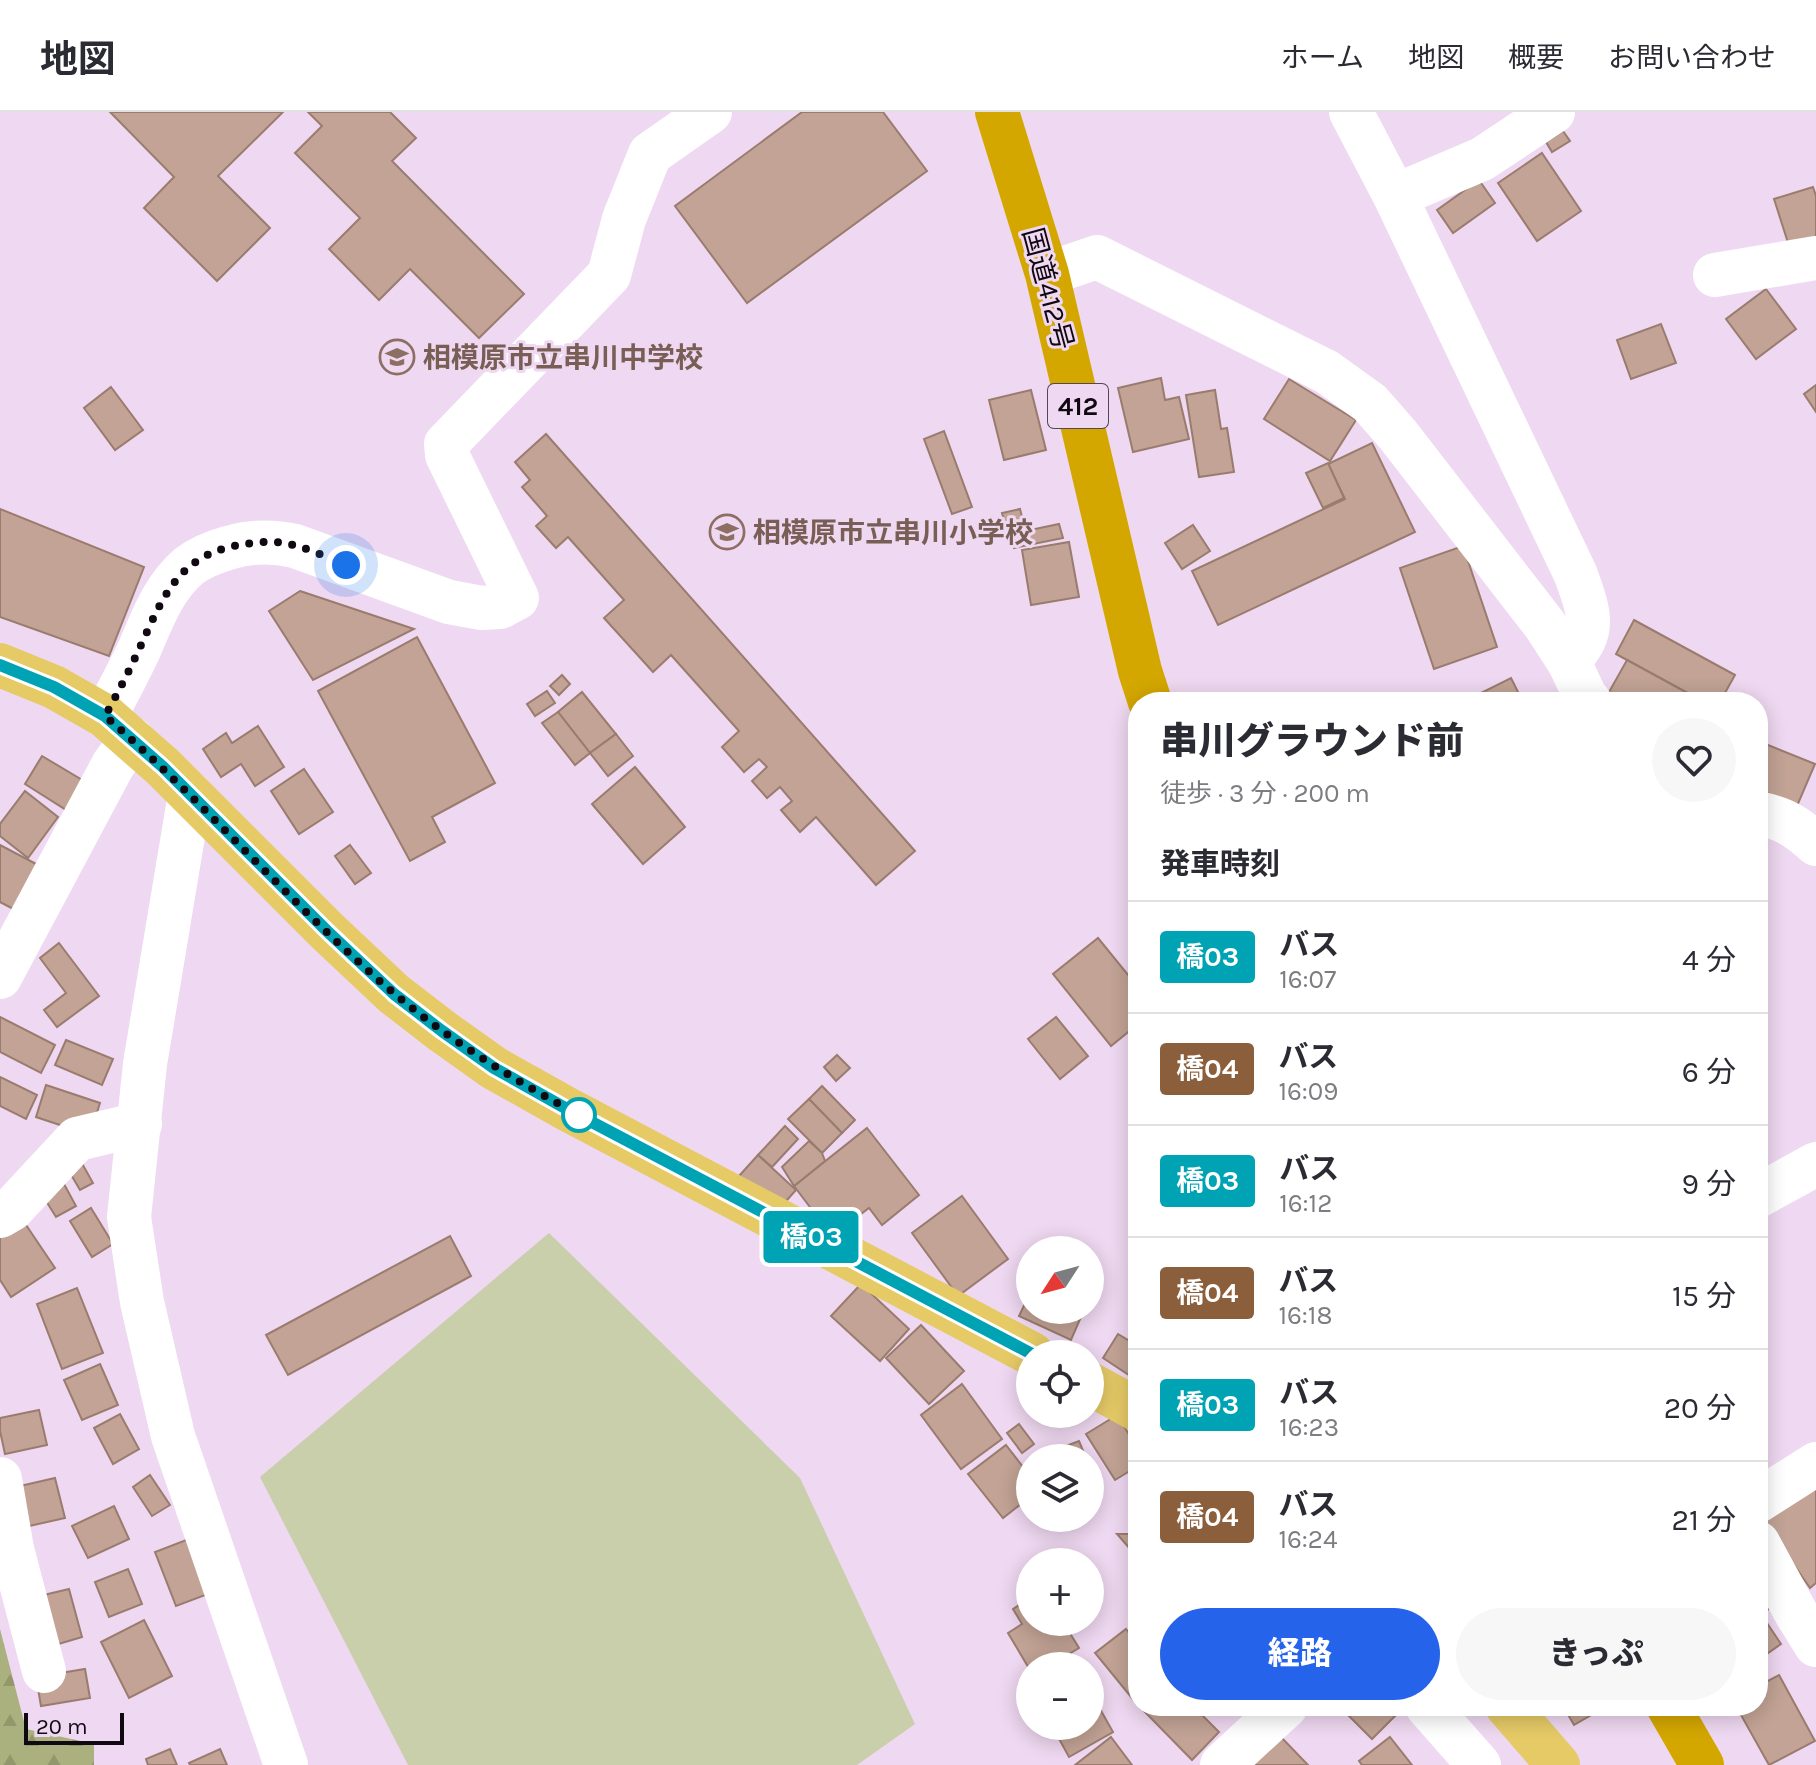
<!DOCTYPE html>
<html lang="ja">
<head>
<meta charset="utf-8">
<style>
  :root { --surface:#fff; --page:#f7f7f7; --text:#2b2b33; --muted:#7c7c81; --line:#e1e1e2; --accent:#2563eb }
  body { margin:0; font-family:Karla,"Noto Sans JP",sans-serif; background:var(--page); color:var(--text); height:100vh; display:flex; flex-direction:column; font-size:30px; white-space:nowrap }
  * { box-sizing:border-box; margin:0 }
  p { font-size:26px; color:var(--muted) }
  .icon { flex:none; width:44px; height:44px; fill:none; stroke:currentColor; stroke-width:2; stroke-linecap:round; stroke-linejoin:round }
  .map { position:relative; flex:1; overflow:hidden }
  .details { position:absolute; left:1128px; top:580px; width:640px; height:1024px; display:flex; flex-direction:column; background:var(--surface); border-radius:32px; box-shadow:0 4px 20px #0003 }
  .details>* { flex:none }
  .badge { padding:0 16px; border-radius:6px; font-size:28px; line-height:52px }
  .needle { width:52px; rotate:234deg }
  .fabs { position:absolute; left:1016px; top:1124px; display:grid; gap:16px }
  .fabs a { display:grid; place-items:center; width:88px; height:88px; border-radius:50%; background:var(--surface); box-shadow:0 4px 20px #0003; font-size:40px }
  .scale { position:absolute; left:24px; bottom:20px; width:100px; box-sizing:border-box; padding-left:8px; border:4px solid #110912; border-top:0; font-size:22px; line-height:28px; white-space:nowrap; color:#110912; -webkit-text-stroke:6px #efd8f1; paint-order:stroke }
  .you { position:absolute; width:40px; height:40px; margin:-20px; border:6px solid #fff; border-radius:50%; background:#1a73e8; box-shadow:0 0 0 12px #1a73e833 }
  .map>.badge { position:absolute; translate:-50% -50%; box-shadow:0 0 0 4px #fff }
  h2 { padding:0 32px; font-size:30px; line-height:72px }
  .round { display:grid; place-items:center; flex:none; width:84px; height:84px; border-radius:42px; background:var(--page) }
  .head { display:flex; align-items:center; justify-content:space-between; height:136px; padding:0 32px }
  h1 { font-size:38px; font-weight:800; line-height:60px }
  .action { display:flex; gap:16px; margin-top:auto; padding:16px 32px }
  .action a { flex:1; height:92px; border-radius:48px; background:var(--accent); color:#fff; font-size:32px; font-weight:800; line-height:92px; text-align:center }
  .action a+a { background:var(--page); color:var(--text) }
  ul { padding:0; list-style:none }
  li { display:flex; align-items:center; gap:24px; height:112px; padding:0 32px; border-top:2px solid var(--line) }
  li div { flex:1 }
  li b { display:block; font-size:30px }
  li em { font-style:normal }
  li .badge { min-width:88px; font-weight:700; text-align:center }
  header { display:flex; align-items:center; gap:48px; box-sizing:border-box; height:112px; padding:0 40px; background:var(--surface); border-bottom:2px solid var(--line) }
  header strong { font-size:38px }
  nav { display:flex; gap:44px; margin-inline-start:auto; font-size:28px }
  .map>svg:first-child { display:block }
  .forest { fill:url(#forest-firs) }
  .park { fill:#c9ceab }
  .building { fill:#c2a395; stroke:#9a7c6f; stroke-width:2 }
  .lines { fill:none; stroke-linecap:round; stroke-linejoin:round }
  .minor { stroke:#fff; stroke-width:44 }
  .major { stroke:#e5ca66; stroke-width:44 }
  .highway { stroke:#d3a700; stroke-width:44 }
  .line-casing { stroke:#fff; stroke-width:18 }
  .line { stroke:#00a3b4; stroke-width:12 }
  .walk { stroke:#110912; stroke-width:8; stroke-dasharray:0 14.4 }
  .stop-dot { fill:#fff; stroke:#00a3b4; stroke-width:4 }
  .labels { text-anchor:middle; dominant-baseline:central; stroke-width:6; stroke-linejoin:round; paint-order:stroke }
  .shield { fill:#efd8f1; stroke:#544755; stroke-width:2 }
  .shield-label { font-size:26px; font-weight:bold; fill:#110912 }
  .street-label { font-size:28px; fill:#110912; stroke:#efd8f1 }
  .education-label { font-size:28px; font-weight:bold; fill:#785e54; stroke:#efd8f1; text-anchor:start }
</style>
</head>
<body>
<header>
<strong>地図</strong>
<nav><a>ホーム</a><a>地図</a><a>概要</a><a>お問い合わせ</a></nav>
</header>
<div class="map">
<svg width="1816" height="1653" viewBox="0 0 1816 1653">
  <defs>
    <pattern id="forest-firs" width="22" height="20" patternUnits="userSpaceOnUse" patternTransform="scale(2)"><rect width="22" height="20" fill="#abb17e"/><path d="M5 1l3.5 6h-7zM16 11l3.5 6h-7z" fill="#92976c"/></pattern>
  </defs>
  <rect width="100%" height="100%" fill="#efd8f1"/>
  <polygon class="forest" points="0,1517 26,1617 94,1632 94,1653 0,1653"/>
  <polygon class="park" points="549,1121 800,1366 915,1612 857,1653 408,1653 260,1365"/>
  <g class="building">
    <polygon points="110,0 283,0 218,64 270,116 217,169 144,96 174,65"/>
    <polygon points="308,0 390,0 416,26 392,49 524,182 479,226 410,157 379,188 329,137 360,106 295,41 322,14"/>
    <polygon points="802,0 883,0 927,59 747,191 675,94"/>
    <polygon points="1563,19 1570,29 1552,40 1546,30"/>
    <polygon points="1542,41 1581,99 1537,129 1498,71"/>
    <polygon points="1479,68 1495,91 1453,121 1437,98"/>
    <polygon points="1813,75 1816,84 1816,129 1790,137 1774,87"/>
    <polygon points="1766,177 1796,217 1756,247 1726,207"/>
    <polygon points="1661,212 1676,251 1631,267 1617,228"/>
    <polygon points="1161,266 1165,288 1179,285 1189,327 1133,340 1118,276"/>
    <polygon points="1289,267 1356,308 1330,349 1264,307"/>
    <polygon points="1816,273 1816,300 1804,282"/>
    <polygon points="111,275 143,318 115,338 84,296"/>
    <polygon points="1031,278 1046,338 1004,348 989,288"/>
    <polygon points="1215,278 1221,317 1227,316 1234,360 1199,365 1186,283"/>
    <polygon points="944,319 972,395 952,402 924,327"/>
    <polygon points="546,322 915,739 876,773 816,705 800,720 781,698 792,689 780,675 767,686 752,669 767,655 759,647 744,660 722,635 739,619 671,543 653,560 604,506 624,488 568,425 556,436 536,414 547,404 522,375 530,368 515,350"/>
    <polygon points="1372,331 1415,420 1218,513 1192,459 1345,387 1328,352"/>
    <polygon points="1328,351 1344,386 1323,396 1306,361"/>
    <polygon points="0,397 144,455 109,544 0,505"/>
    <polygon points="1020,397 1025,417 1007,421 1002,401"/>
    <polygon points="1059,412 1063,426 1014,436 1011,422"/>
    <polygon points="1193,413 1210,439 1182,457 1165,431"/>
    <polygon points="1069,430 1079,485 1031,493 1022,438"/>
    <polygon points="1463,434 1497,535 1434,557 1400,456"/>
    <polygon points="300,479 414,517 313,568 269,499"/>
    <polygon points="1634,508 1735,563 1720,590 1704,590 1616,542"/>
    <polygon points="417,525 495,671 432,705 445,730 410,749 318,579"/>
    <polygon points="1627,548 1704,590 1604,589"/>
    <polygon points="562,563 570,572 559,583 550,574"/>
    <polygon points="1511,566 1523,590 1463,590"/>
    <polygon points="547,579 555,591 535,604 527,592"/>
    <polygon points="582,580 616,622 590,641 558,600"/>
    <polygon points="558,600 590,641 575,653 542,611"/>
    <polygon points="258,614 284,655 255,674 241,652 221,665 203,637 226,621 232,631"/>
    <polygon points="616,622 633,644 608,664 590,641"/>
    <polygon points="1758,629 1815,652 1797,694 1758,677"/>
    <polygon points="42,644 89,672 71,701 25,672"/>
    <polygon points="635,655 685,715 643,752 592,692"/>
    <polygon points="304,657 333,700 299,722 271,679"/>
    <polygon points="25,679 58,705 28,746 0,724 0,712"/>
    <polygon points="0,733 40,754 17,799 0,790"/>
    <polygon points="350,733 371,761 355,772 335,744"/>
    <polygon points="1098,826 1138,875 1138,912 1111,934 1053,862"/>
    <polygon points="59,831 99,884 57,915 44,898 66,881 40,846"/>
    <polygon points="0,905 55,933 41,961 0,940"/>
    <polygon points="1056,905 1088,944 1060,967 1028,927"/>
    <polygon points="66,928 113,947 102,973 55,953"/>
    <polygon points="837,943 850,956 836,969 824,955"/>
    <polygon points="0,965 37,983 26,1007 0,994"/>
    <polygon points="46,973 100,991 90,1023 36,1005"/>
    <polygon points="822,974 855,1008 842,1021 809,987"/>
    <polygon points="809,987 842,1021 822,1041 788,1007"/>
    <polygon points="785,1014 798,1027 772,1055 758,1043"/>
    <polygon points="867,1016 919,1083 882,1113 869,1096 832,1124 794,1074"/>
    <polygon points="809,1029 822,1041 825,1049 794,1074 782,1055"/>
    <polygon points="758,1043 796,1078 778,1098 739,1064"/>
    <polygon points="79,1046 93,1071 80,1078 66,1054"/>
    <polygon points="64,1072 76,1094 56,1105 43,1084"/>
    <polygon points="962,1084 1008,1147 958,1184 912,1121"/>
    <polygon points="91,1096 113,1132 92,1145 70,1109"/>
    <polygon points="22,1107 55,1156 11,1185 0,1168 0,1121"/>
    <polygon points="450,1124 471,1164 288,1263 266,1223"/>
    <polygon points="861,1172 909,1217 880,1249 831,1204"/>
    <polygon points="77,1176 103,1241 62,1257 37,1192"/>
    <polygon points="1030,1181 1030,1198 1084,1198 1071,1228 1019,1204"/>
    <polygon points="921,1213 964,1259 929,1292 886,1246"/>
    <polygon points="1118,1222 1138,1234 1138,1255 1132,1265 1103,1246"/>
    <polygon points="100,1252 118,1293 82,1308 64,1268"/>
    <polygon points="962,1272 1002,1327 961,1357 921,1303"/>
    <polygon points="39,1298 47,1333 5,1342 0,1319 0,1306"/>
    <polygon points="120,1302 139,1337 113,1352 94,1316"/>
    <polygon points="1117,1303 1138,1337 1138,1354 1115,1368 1086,1322"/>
    <polygon points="1019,1312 1034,1332 1022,1341 1007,1321"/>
    <polygon points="1079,1329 1086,1346 1037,1346 1037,1345"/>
    <polygon points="1006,1333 1030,1364 1030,1385 1003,1406 968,1362"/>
    <polygon points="1090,1357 1099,1381 1090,1384"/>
    <polygon points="150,1363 170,1393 152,1404 133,1375"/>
    <polygon points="55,1366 65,1406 16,1417 7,1377"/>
    <polygon points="1816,1369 1816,1471 1810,1476 1762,1407"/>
    <polygon points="114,1394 129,1427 88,1446 72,1414"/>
    <polygon points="1117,1422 1138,1422 1138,1446"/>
    <polygon points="194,1425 216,1479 176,1494 155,1440"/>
    <polygon points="128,1457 142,1492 109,1505 95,1470"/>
    <polygon points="69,1477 82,1525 45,1536 31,1486"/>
    <polygon points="1758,1481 1769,1497 1761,1502 1781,1532 1758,1548"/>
    <polygon points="1030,1486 1030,1510 1063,1510 1079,1536 1049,1554 1030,1554 1030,1558 1008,1521 1022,1512 1013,1497"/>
    <polygon points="144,1508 172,1564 129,1586 101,1530"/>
    <polygon points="1126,1517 1138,1532 1138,1589 1136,1591 1095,1541"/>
    <polygon points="85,1557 90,1586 41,1594 36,1565"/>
    <polygon points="1779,1563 1815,1629 1769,1653 1736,1594 1758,1594 1758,1574"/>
    <polygon points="1090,1579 1113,1620 1069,1645 1052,1614 1090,1614"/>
    <polygon points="1145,1594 1193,1594 1219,1620 1192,1648 1142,1597"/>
    <polygon points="1339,1594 1405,1594 1372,1627"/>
    <polygon points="1563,1594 1607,1594 1574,1613"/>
    <polygon points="1280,1624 1308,1653 1249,1653"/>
    <polygon points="1111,1625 1132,1653 1075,1653"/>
    <polygon points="1390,1625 1412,1653 1362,1653 1359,1649"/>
    <polygon points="170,1637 177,1653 148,1653 146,1647"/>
    <polygon points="220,1637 227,1653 190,1653 189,1651"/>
  </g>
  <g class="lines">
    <g class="minor">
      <polyline points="1395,84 1482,47 1553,0"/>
      <path d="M1047 162 1097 145 1327 260 1370 291 1398 323 1545 513 1569 550C1574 543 1580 536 1584 528 1594 507 1583 484 1576 463L1395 84 1351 0"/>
      <polyline points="1715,163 1816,146"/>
      <polyline points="1569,550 1585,584 1590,590"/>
      <path d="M105 604C117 582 128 561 139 538 152 508 163 476 189 454 201 445 214 440 228 436 250 429 273 429 295 434L449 490 482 496 500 495 517 486 447 343 446 332 609 163 624 107 650 42 710 0"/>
      <polyline points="190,682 145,952 129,1105 142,1190 173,1324 286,1653"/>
      <path d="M1758 701C1785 707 1796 714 1816 732"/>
      <polyline points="0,865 113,653 132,627"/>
      <polyline points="1758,1084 1816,1052"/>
      <polyline points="0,1104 12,1097 77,1027 140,1012"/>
      <polyline points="0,1367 12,1437 44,1559"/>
      <polyline points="1758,1389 1816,1352"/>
      <polyline points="1758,1431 1796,1501 1816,1533"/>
      <polyline points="1427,1594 1479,1653"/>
      <polyline points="1222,1653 1286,1594"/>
    </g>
    <g class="major">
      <polyline points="0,553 54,575 105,604 163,655 327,819 394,882 442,919 494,956 567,997 1032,1242"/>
      <polyline points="1090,1272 1138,1298"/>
      <polyline points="1507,1594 1558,1653"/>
    </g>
    <g class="highway">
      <polyline points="997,0 1047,162 1140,559 1150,590"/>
      <polyline points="1668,1594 1702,1653"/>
    </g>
  </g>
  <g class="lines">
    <g class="line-casing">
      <polyline id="line" points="0,553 54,575 105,604 163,655 327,819 394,882 442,919 494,956 567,997 1032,1242"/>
    </g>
    <use href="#line" class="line"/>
    <path class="walk" d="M346 453C324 444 300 432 276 430 266 429 255 431 245 432 181 441 165 480 141 533 130 557 118 581 105 604 199 685 280 780 373 863 438 922 513 968 590 1009L579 1003"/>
  </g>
  <defs>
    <g id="school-ring" transform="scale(1.8)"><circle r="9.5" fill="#efd8f1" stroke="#8d6e63" stroke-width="1.5"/><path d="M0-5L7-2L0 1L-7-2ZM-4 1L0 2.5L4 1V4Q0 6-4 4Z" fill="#8d6e63"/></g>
  </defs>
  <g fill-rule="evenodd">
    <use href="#school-ring" x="397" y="245"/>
    <use href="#school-ring" x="727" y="420"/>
  </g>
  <circle class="stop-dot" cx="579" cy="1003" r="16"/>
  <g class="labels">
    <rect class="shield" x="1048" y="272" width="60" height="44" rx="6"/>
    <g class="shield-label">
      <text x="1078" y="294">412</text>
    </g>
    <g class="street-label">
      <text transform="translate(1048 177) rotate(75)">国道412号</text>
    </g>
    <g class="education-label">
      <text x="423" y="245">相模原市立串川中学校</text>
      <text x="753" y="420">相模原市立串川小学校</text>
    </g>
  </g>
</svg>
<div class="fabs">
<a><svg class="needle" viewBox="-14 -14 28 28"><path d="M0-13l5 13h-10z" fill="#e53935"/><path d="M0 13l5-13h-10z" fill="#7c7c81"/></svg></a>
<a><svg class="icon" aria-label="locate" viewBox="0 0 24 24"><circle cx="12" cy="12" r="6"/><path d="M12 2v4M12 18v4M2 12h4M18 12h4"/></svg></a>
<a><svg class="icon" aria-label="layers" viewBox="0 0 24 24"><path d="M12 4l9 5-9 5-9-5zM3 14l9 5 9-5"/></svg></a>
<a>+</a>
<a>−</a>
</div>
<div class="scale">20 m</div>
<div class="you" style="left:346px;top:453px"></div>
<b class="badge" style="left:811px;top:1125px;background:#00a3b4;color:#fff">橋03</b>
<section class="details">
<div class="head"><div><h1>串川グラウンド前</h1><p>徒歩 · 3 分 · 200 m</p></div><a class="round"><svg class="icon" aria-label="heart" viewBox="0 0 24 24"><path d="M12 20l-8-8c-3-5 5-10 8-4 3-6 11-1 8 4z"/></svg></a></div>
<h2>発車時刻</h2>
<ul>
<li><span class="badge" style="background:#00a3b4;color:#fff">橋03</span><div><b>バス</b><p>16:07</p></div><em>4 分</em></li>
<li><span class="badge" style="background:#8b5e3c;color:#fff">橋04</span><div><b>バス</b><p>16:09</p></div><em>6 分</em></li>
<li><span class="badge" style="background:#00a3b4;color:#fff">橋03</span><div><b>バス</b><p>16:12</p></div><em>9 分</em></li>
<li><span class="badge" style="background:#8b5e3c;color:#fff">橋04</span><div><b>バス</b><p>16:18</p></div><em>15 分</em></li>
<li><span class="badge" style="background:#00a3b4;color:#fff">橋03</span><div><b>バス</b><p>16:23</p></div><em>20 分</em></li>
<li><span class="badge" style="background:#8b5e3c;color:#fff">橋04</span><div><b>バス</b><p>16:24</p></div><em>21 分</em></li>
</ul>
<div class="action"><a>経路</a><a>きっぷ</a></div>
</section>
</div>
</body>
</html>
